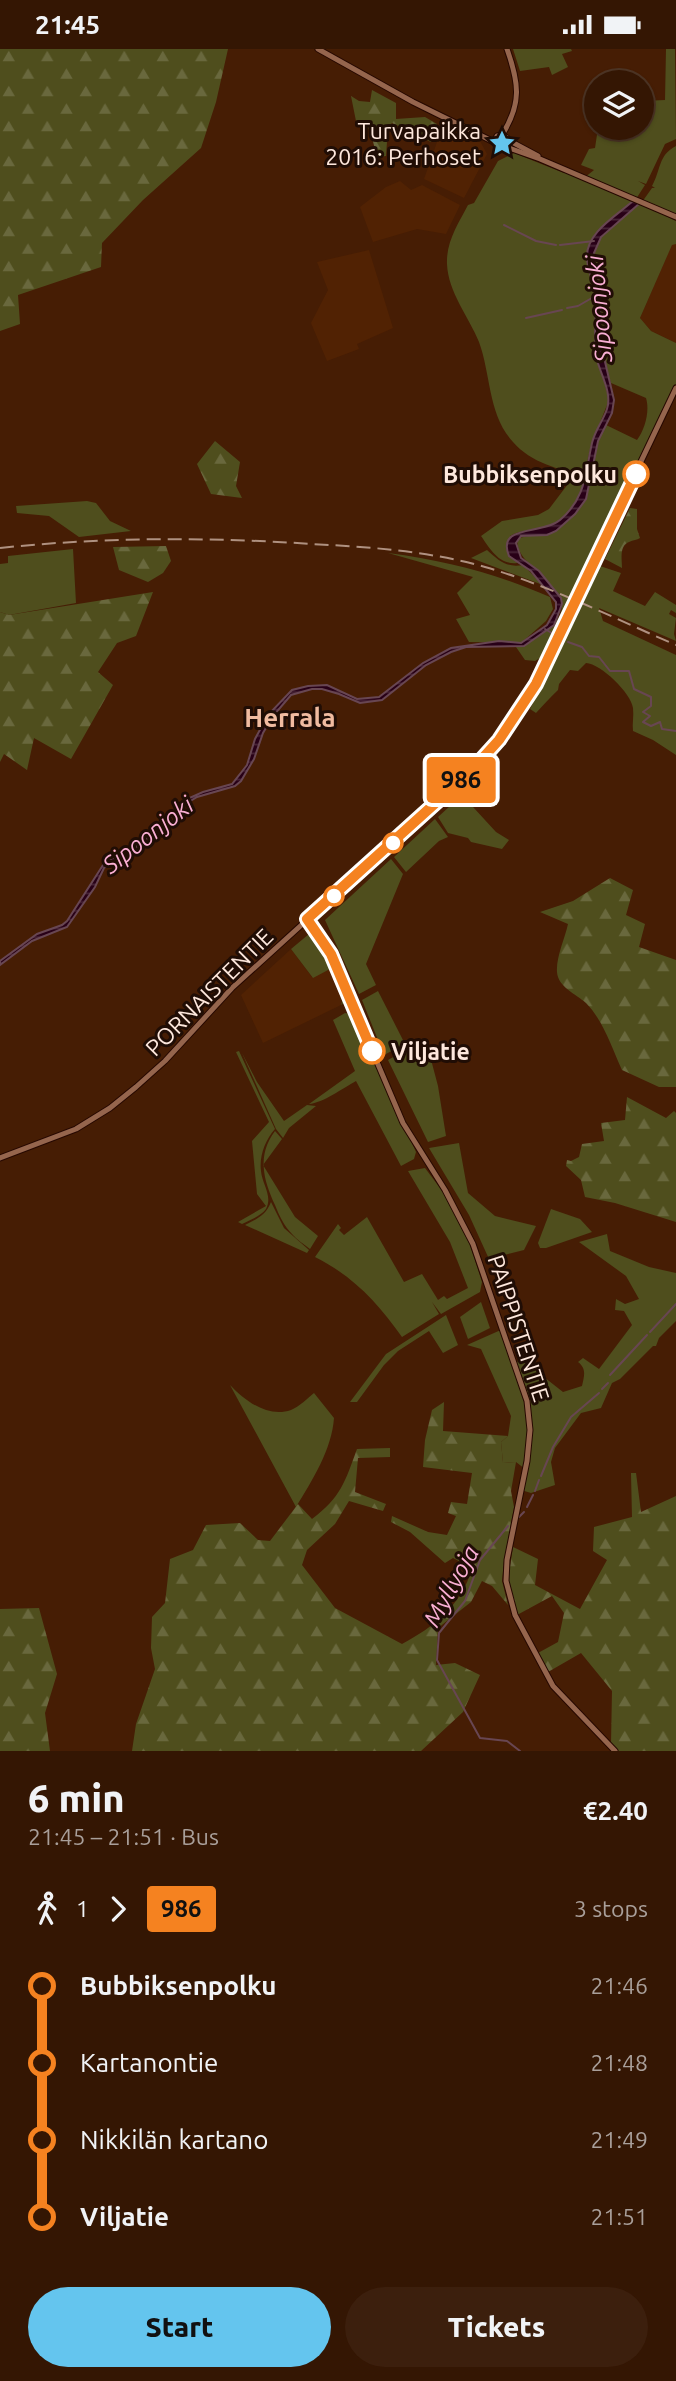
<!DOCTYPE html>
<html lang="en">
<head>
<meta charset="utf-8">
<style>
  :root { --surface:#341603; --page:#3c1f0d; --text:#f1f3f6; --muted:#a99f9a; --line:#4e3525; --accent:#64c5ee }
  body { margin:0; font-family:Ubuntu,sans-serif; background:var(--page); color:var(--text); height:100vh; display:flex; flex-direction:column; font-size:26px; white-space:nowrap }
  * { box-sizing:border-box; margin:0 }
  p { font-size:23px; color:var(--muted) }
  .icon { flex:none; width:38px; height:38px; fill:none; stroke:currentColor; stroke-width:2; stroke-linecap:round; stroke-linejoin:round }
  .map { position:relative; height:1702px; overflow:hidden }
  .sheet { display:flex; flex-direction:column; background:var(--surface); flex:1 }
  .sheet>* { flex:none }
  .badge { padding:0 14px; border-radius:5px; font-size:24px; line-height:46px }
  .controls { position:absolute; left:584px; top:21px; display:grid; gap:14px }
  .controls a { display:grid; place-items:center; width:70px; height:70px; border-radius:50%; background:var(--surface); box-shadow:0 2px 5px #0004,0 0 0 2px var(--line); font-size:35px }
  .map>.badge { position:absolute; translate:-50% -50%; box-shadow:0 0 0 4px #fff }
  .legs { display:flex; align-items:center; gap:10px; height:77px; padding:0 28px; font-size:23px }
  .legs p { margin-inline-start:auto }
  .overview { display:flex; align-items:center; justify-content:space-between; height:119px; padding:0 28px }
  h1 { font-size:38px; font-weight:800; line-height:52px }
  .primary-button { display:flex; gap:14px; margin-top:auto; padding:14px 28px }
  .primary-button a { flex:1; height:80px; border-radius:42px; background:var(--accent); color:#111; font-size:28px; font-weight:800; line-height:80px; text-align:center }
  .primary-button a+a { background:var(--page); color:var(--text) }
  ul { padding:0 28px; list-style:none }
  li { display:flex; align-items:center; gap:24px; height:77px; font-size:26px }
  li i { display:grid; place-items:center; width:10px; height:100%; margin:0 9px; background:currentColor }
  li i::after { content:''; width:18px; height:18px; margin:-9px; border:5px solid; border-radius:50%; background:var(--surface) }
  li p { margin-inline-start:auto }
  li:first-child i { background:linear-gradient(#0000 50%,currentColor 0) }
  li:last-child i { background:linear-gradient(currentColor 50%,#0000 0) }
  .status { display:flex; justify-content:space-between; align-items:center; height:49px; padding:0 35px; background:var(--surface); direction:ltr }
  .status svg { height:19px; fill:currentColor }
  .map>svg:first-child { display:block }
  .built { fill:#512203 }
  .green { fill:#4f4e1d }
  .forest { fill:url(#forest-firs) }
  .water { fill:url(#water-rules); stroke:#684652; stroke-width:2 }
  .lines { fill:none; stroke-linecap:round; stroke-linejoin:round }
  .stream { stroke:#684652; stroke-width:2 }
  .tertiary-casing { stroke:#260800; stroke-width:7 }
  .tertiary { stroke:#95654d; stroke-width:5 }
  .rail { stroke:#af9180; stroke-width:2; stroke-dasharray:14 7; stroke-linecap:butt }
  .line-1-casing { stroke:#fff; stroke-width:16 }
  .line-1 { stroke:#f58220; stroke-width:10 }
  .stop-1-dot { fill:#fff; stroke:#f58220; stroke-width:3.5 }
  .labels { text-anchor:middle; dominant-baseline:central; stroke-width:6; stroke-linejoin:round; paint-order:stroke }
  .poi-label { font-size:23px; fill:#fee8dd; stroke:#200d05; text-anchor:end }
  .stop-label { font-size:23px; font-weight:bold; fill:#fee8dd; stroke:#200d05; text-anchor:end }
  .street-label { font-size:23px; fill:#fee8dd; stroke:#200d05 }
  .water-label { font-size:24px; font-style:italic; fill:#faafd4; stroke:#200d05 }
  .quarter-label { font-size:26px; font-weight:bold; fill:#f0bba0; stroke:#200d05 }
</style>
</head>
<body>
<div class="status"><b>21:45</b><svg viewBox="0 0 49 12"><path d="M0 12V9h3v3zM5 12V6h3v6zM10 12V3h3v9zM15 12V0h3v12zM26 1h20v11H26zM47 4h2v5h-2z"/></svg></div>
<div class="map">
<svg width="676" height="1702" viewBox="0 0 676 1702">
  <defs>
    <pattern id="forest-firs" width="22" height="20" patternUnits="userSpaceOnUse" patternTransform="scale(1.75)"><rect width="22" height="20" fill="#4f4e1d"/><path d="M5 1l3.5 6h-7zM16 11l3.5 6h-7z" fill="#69683d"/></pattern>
    <pattern id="water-rules" width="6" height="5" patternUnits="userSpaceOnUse" patternTransform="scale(1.75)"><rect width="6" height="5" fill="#280017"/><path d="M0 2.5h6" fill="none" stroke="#482538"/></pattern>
  </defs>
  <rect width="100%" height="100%" fill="#461d04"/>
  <g class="built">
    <polygon points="443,76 480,92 487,105 464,149 424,130"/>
    <polygon points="400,132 411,141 422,136 460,156 446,185 417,180 373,193 360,158 386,138"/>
    <polygon points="672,195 676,195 676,294 651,282 640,269"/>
    <polygon points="369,201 393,279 357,295 359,300 327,312 311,274 328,241 317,213"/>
    <polygon points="291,900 312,928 330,920 343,949 341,956 263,994 241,946"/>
  </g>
  <g class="green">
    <polygon points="513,0 571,0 572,2 562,5 568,18 552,26 549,18 520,22"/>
    <path d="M666 0H675L676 90 665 95 646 135 638 132 645 136 636 150 598 183 589 216 596 251 595 299 609 351 591 396 584 427C559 420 531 414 513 393 488 366 491 326 479 293 469 268 448 243 447 215 446 193 458 175 468 156L474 154 498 112 514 104 564 124 567 122 584 129 594 121 581 116 589 100 595 99 598 79H642V52L665 51Z"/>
    <path d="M676 97V165L642 153 652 139H655L652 137C661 121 658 106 676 97Z"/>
    <path d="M640 154 676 172V195L672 196 640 269 651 282 676 294V339L550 603 535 612 525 611 516 598C528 594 535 589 545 582 598 544 509 520 518 489L556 482 575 465 586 450 598 392 604 375 637 391C645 380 650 362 646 349L611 334 604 313 599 281 601 250 594 214V203L601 188Z"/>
    <path d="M571 431 583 435C578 457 560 477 537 481 525 483 521 481 510 487L517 514C499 516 490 500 481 487L502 472 538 466 549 460Z"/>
    <polygon points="87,452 96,454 110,472 131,482 79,488 49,467 17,464 16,457"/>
    <polygon points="73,500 76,554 9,566 0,563 0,515 8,514 8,507"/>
    <path d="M487 501C499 512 507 519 523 516L543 536 471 509Z"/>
    <path d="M388 504C448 512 494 524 550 548L553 560 546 572 521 594 469 593 456 570 470 566 457 544 473 528Z"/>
    <path d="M600 517 621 524 613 542 645 557 655 543 676 556V564L671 561 669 565 676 569 674 585 676 592 599 559 603 572 676 606V706L653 691 633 682C632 675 634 667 633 659 631 644 601 615 586 614L578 622 570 621 559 635 558 641C550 649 543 656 536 664L530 660Z"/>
    <polygon points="462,746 496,783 509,791 502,800 471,793 468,789 448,784 438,768"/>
    <polygon points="435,770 448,788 439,792 406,823 394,808"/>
    <polygon points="391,810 403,825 366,915 376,936 359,945 325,871"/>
    <path d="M309 885C329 901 337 928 347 951L341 956 343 949 330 920 313 929 291 900Z"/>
    <polygon points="378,942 405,995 384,1006 362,951"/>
    <path d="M345 964 350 965C359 984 365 1002 377 1019L416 1103 414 1110 401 1117 356 1032C343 1039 323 1054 309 1055L355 1022 333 971Z"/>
    <polygon points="413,997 417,1007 429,1003 438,1037 446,1087 428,1093 388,1011"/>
    <path d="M239 1002 275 1080C265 1091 259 1108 261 1122 262 1135 273 1147 266 1160 261 1167 250 1171 242 1175L238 1173 266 1157 257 1145 252 1092 269 1073 236 1003Z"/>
    <polygon points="242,1004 257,1033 284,1072 307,1056 316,1057 289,1079 283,1089 276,1080"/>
    <path d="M275 1082 282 1090 263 1116 295 1168 318 1187 310 1200C304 1195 297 1191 292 1185 284 1177 279 1166 275 1156 263 1130 257 1106 275 1082Z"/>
    <polygon points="459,1094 468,1144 495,1167 536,1177 524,1201 489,1210 469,1166 429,1099"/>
    <path d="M425 1119 443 1143 470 1196 482 1233 480 1243 441 1265 432 1253 439 1265 402 1288C378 1254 353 1227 315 1208L338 1175 341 1179 339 1181 344 1186 367 1168 404 1233 422 1225 438 1251 444 1247 447 1250 468 1239 450 1193 408 1122Z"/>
    <path d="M271 1153 284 1179 309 1201 307 1204 245 1176C257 1170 266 1166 271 1153Z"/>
    <polygon points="551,1160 580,1170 592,1183 546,1199 540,1199 538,1194"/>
    <path d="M607 1185 610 1202 649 1218 676 1224V1272L659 1289 656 1297H653L620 1330 612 1334 601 1359 581 1364 555 1399 551 1413 555 1436 531 1444 521 1441 525 1420 516 1413 503 1414 501 1393 508 1387 511 1367 481 1300 467 1296 503 1280 516 1314 521 1310 563 1343 582 1337C584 1327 587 1320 578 1313L583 1309 599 1320 632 1276 624 1262 615 1261 616 1250 625 1255 639 1250 626 1227 579 1193Z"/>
    <polygon points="481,1253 490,1279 468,1290 460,1268"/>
    <polygon points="446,1266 458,1296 443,1304 429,1282 398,1302 384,1316 357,1353 350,1353 386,1305"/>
    <path d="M230 1336C245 1352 268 1369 291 1361 299 1358 308 1349 314 1344L334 1369C332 1400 312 1432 296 1458Z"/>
  </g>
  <g class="forest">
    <polygon points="0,0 228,0 216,53 201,99 143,151 102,194 101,218 18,246 20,275 0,282"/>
    <polygon points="372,41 396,54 396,70 425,68 437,75 431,93 392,74 388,78 386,107 377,108 370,81 360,71 356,72 351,47 359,52 370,53"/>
    <polygon points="215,392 240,413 236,437 242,449 211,445 197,415"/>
    <path d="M630 459 637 460V480L640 489C637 491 633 491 629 493 619 497 622 510 622 519L605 510Z"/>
    <polygon points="166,497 171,512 163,524 148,533 119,521 113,498"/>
    <polygon points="153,543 136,587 117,594 98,623 113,636 71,710 34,689 27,721 4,705 0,713 0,563 9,566"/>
    <path d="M610 829 633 841 626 866 645 875 639 898 676 911V1038H659L622 1021C612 999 603 971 586 954 576 945 558 938 557 923 556 908 565 889 568 875L540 863 573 852Z"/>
    <polygon points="627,1048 666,1069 674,1062 676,1064 676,1173 615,1154 585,1148 581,1131 566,1117 567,1111 571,1112 579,1108 582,1095 604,1092 601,1074 625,1071"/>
    <path d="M444 1353 443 1382 508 1387 501 1393 503 1414 516 1413 511 1442 514 1458 504 1512 502 1532 508 1556 492 1537 482 1532 471 1553 438 1579 436 1616 455 1614 480 1626 463 1663 421 1702H132L136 1675 155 1620 151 1599 152 1568 165 1554 170 1510 193 1501 206 1476 240 1474 258 1491 270 1492 298 1455 312 1470C341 1448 345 1433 357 1400L390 1399V1408L358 1409 355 1443 386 1455 383 1462 349 1452 335 1475 307 1501 302 1516 335 1559 402 1595C434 1578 462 1556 472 1519L453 1509 445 1514 410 1483 391 1473 392 1467 428 1483 447 1486 456 1467 448 1464 451 1453 467 1455 472 1424 423 1418 425 1391 432 1361Z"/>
    <polygon points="631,1424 636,1424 641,1463 676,1447 676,1702 617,1702 611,1695 612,1642 581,1604 548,1623 538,1604 558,1593 564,1564 552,1547 517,1566 508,1531 513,1498 538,1510 535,1536 580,1560 607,1511 593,1502 594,1478 632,1468"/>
    <polygon points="39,1559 57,1625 45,1664 50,1702 0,1702 0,1560"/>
  </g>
  <path class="water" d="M634 151 640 154 601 188 594 204V214L601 250 599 281 602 300 614 351 612 364 598 392 586 450 575 465 556 482 547 486 521 487 516 494 521 509 539 522 561 549 562 555 554 576 524 597 466 598 451 603 426 616 382 651 360 654 339 645 322 640H312L291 646 273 667 263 684 254 710 241 732 235 737 197 748 184 756 140 796 104 819 95 838 67 878 32 892 0 916V912L37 885 62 876 67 872 105 813 135 797 187 750 203 743 232 735 247 716 255 690 268 666 292 641 308 637 327 636 357 650 379 648 423 614 451 599 499 592 521 594 547 576 556 560V553L531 522 509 507C496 475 542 486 560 471 586 449 585 425 592 394 595 381 603 372 607 360 612 345 602 328 598 314 593 291 596 272 596 250 595 235 587 222 587 208 586 183 618 166 634 151Z"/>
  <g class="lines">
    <g class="stream">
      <polyline points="504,176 536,192 556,196"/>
      <polyline points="560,196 594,192"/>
      <polyline points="567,259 578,257 597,246"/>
      <polyline points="526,269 562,261"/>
      <polyline points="545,580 555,586"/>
      <polyline points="568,593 582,598 589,607 599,608 610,622 629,622 634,640 651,648 651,657 643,663 650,667 643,673 651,677 660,673 662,680 676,682"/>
      <polyline points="650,1283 676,1255"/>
      <polyline points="610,1326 647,1286"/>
      <polyline points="602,1340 608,1334"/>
      <polyline points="541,1427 553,1398 571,1368 599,1344"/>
      <polyline points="535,1442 539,1431"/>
      <polyline points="527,1458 533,1446"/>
      <polyline points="519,1468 524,1463"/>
      <polyline points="508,1477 480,1511 465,1552 439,1584 437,1611 480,1689 507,1692 520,1702"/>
    </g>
    <g class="tertiary-casing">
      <g id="tertiary">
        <polyline points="318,0 413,53 494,93"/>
        <path d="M502 86C522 54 519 34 507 0"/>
        <polyline points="508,91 538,107"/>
        <polyline points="505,99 508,96 507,89 502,86 497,87 494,93 498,99 509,99 540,110 676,168"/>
        <polyline points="308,871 331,905 403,1074 445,1141 473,1195 527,1352 530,1381 527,1412 507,1511 506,1532 515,1566 553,1637 615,1702"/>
        <path d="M0 1109 76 1080 110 1059 136 1038 165 1012 232 939 461 731C492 703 515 671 535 635L676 339"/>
      </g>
    </g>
    <use href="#tertiary" class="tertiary"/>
    <path class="rail" d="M0 499C103 488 209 488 312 495 370 498 429 502 485 518 551 537 613 569 676 596"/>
  </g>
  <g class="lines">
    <g class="line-1-casing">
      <polyline id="line-1" points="372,1002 331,905 307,870 471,722 499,691 536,635 636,425"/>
    </g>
    <use href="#line-1" class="line-1"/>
  </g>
  <defs>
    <g id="sight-bare" transform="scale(2.1)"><path d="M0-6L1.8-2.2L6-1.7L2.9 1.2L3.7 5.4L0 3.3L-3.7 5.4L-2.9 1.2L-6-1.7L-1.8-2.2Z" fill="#64c5ee" stroke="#200d05" stroke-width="2.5" paint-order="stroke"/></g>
  </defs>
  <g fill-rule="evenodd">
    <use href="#sight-bare" x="502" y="94"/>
  </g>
  <g class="stop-1-dot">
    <circle cx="636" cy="425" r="12"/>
    <circle cx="393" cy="794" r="9"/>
    <circle cx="334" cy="847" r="9"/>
    <circle cx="372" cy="1002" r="12"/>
  </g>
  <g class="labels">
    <g class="poi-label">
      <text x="481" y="81">Turvapaikka<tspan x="481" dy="26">2016: Perhoset</tspan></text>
    </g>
    <g class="stop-label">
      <text x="617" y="425">Bubbiksenpolku</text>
      <text x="391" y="1002" text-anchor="start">Viljatie</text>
    </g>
    <g class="street-label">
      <text transform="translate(209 943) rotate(-45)">PORNAISTENTIE</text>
      <text transform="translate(519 1279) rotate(72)">PAIPPISTENTIE</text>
    </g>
    <g class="water-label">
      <text transform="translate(599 260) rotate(-95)">Sipoonjoki</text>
      <text transform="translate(148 786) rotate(-38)">Sipoonjoki</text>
      <text transform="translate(451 1537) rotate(-61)">Myllyoja</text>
    </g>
    <g class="quarter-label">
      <text x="290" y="668">Herrala</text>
    </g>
  </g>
</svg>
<div class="controls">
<a><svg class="icon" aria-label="layers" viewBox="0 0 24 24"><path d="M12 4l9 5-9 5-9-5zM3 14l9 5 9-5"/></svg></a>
</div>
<b class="badge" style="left:461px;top:731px;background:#f58220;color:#111">986</b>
</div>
<section class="sheet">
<div class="overview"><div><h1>6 min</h1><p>21:45 – 21:51 · Bus</p></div><b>€2.40</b></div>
<div class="legs"><svg class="icon" aria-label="walk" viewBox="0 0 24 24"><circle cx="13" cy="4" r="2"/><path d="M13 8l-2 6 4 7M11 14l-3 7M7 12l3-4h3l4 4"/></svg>1<svg class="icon" aria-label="forward" viewBox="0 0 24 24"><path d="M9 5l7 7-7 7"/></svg><b class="badge" style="background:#f58220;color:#111">986</b><p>3 stops</p></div>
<ul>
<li><i style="color:#f58220"></i><b>Bubbiksenpolku</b><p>21:46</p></li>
<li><i style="color:#f58220"></i><span>Kartanontie</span><p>21:48</p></li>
<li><i style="color:#f58220"></i><span>Nikkilän kartano</span><p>21:49</p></li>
<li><i style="color:#f58220"></i><b>Viljatie</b><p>21:51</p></li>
</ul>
<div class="primary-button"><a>Start</a><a>Tickets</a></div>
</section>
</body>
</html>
